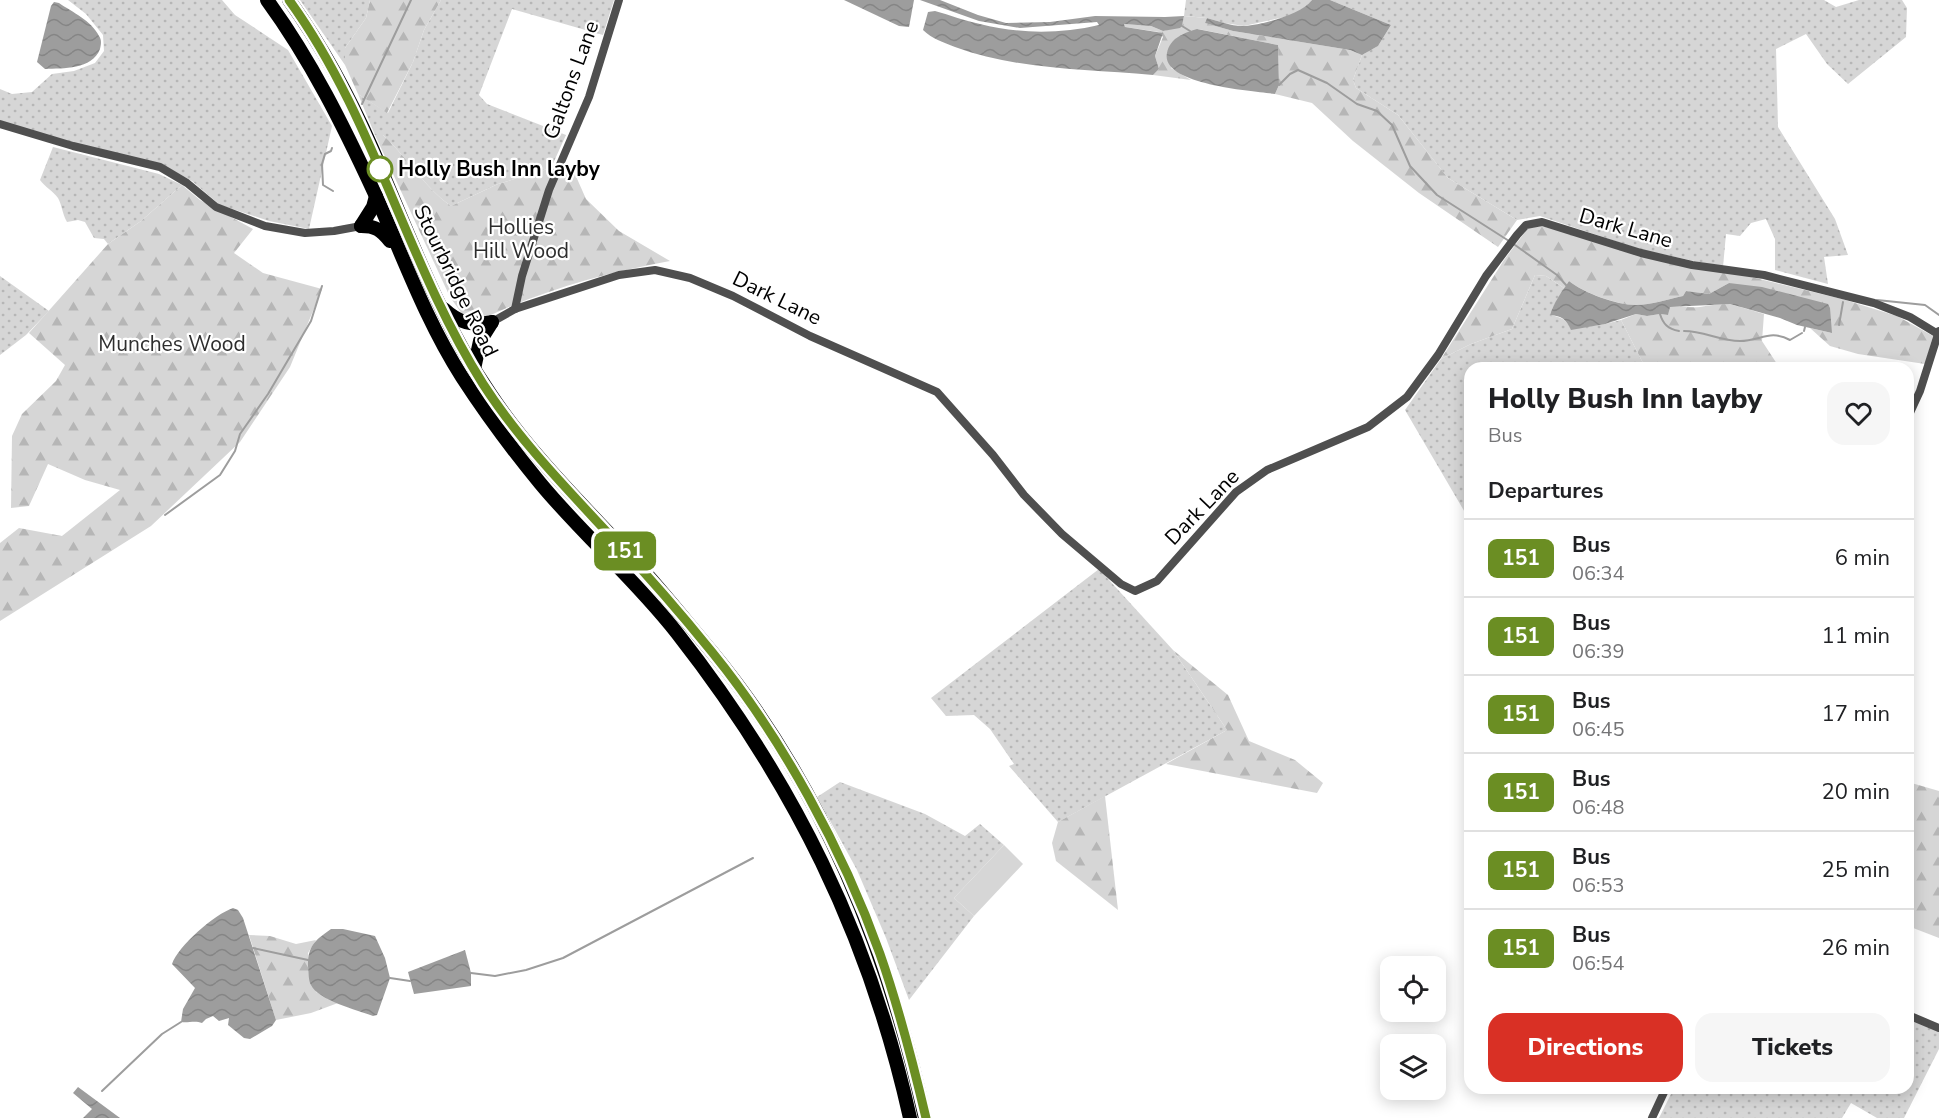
<!DOCTYPE html>
<html lang="en">
<head>
<meta charset="utf-8">
<style>
  :root { --surface:#fff; --page:#f6f6f6; --text:#202124; --muted:#757577; --line:#e0e0e0; --accent:#d93025 }
  body { margin:0; font-family:"Nunito Sans",sans-serif; background:var(--page); color:var(--text); height:100vh; display:flex; flex-direction:column; font-size:22px; white-space:nowrap }
  * { box-sizing:border-box; margin:0 }
  p { font-size:20px; color:var(--muted) }
  .icon { flex:none; width:33px; height:33px; fill:none; stroke:currentColor; stroke-width:2; stroke-linecap:round; stroke-linejoin:round }
  .map { position:relative; flex:1; overflow:hidden }
  .side { position:absolute; left:1464px; top:362px; width:450px; height:732px; display:flex; flex-direction:column; background:var(--surface); border-radius:18px; box-shadow:0 3px 15px #0003 }
  .side>* { flex:none }
  .badge { padding:0 12px; border-radius:9px; font-size:21px; line-height:39px }
  .tools { position:absolute; left:1380px; top:956px; display:grid; gap:12px }
  .tools a { display:grid; place-items:center; width:66px; height:66px; border-radius:12px; background:var(--surface); box-shadow:0 3px 15px #0003; font-size:30px }
  .map>.badge { position:absolute; translate:-50% -50%; box-shadow:0 0 0 3px #fff }
  h2 { padding:0 24px; font-size:22px; line-height:54px }
  .round { display:grid; place-items:center; flex:none; width:63px; height:63px; border-radius:18px; background:var(--page) }
  .summary { display:flex; align-items:center; justify-content:space-between; height:102px; padding:0 24px }
  h1 { font-size:28px; font-weight:800; line-height:45px }
  .primary-button { display:flex; gap:12px; margin-top:auto; padding:12px 24px }
  .primary-button a { flex:1; height:69px; border-radius:18px; background:var(--accent); color:#fff; font-size:24px; font-weight:800; line-height:69px; text-align:center }
  .primary-button a+a { background:var(--page); color:var(--text) }
  ul { padding:0; list-style:none }
  li { display:flex; align-items:center; gap:18px; height:78px; padding:0 24px; border-top:2px solid var(--line) }
  li div { flex:1 }
  li b { display:block; font-size:22px }
  li em { font-style:normal }
  li .badge { min-width:66px; font-weight:700; text-align:center }
  .map>svg:first-child { display:block }
  .grass { fill:url(#grass-dots) }
  .forest { fill:url(#forest-firs) }
  .park { fill:#d6d6d6 }
  .water { fill:url(#water-waves) }
  .lines { fill:none; stroke-linecap:round; stroke-linejoin:round }
  .stream { stroke:#9d9d9d; stroke-width:2 }
  .minor { stroke:#4f4f4f; stroke-width:8 }
  .trunk { stroke:#000; stroke-width:14 }
  .line-casing { stroke:#fff; stroke-width:14 }
  .line { stroke:#6b8e23; stroke-width:9 }
  .stop-dot { fill:#fff; stroke:#6b8e23; stroke-width:3 }
  .labels { text-anchor:middle; dominant-baseline:central; stroke-width:4.5; stroke-linejoin:round; paint-order:stroke }
  .street-label { font-size:21px; fill:#000; stroke:#fff }
  .stop-label { font-size:21px; font-weight:bold; fill:#000; stroke:#fff; text-anchor:start }
  .park-label { font-size:21px; fill:#2d2d2d; stroke:#fff }
</style>
</head>
<body>
<div class="map">
<svg width="1939" height="1118" viewBox="0 0 1939 1118">
  <defs>
    <pattern id="grass-dots" width="8" height="8" patternUnits="userSpaceOnUse" patternTransform="scale(1.5)"><rect width="8" height="8" fill="#d6d6d6"/><path d="M2 2h.1M6 6h.1" fill="none" stroke="#b6b6b6" stroke-width="1.8" stroke-linecap="round"/></pattern>
    <pattern id="forest-firs" width="22" height="20" patternUnits="userSpaceOnUse" patternTransform="scale(1.5)"><rect width="22" height="20" fill="#d6d6d6"/><path d="M5 1l3.5 6h-7zM16 11l3.5 6h-7z" fill="#b6b6b6"/></pattern>
    <pattern id="water-waves" width="16" height="10" patternUnits="userSpaceOnUse" patternTransform="scale(1.5)"><rect width="16" height="10" fill="#9d9d9d"/><path d="M0 5q4-4 8 0t8 0" fill="none" stroke="#858585"/></pattern>
  </defs>
  <rect width="100%" height="100%" fill="#fff"/>
  <g class="grass">
    <polygon points="68,0 222,0 235,15 288,50 332,126 309,229 269,221 220,205 192,181 161,164 74,143 0,122 0,89 12,94 32,92 52,74 74,71 95,63 104,51 103,35 86,14"/>
    <polygon points="300,0 370,0 366,18 345,48 345,65"/>
    <path d="M441 0H614L603 35 512 9 479 95 487 104 566 135 551 168 498 184 451 206C424 187 407 157 383 135H375L358 94 388 113 413 62 424 30Z"/>
    <polygon points="1186,0 1312,0 1308,5 1293,15 1244,26 1224,23 1207,18 1184,16"/>
    <polygon points="1330,0 1824,0 1836,7 1859,0 1902,0 1907,8 1906,37 1848,84 1827,64 1806,34 1776,49 1778,127 1835,219 1848,255 1824,257 1828,284 1775,270 1775,239 1766,219 1751,223 1740,236 1726,234 1723,267 1642,250 1540,216 1517,220 1448,178 1398,115 1356,88 1353,80 1362,55 1378,46 1391,25"/>
    <path d="M53 147 159 174 182 185 141 221 108 244 104 239 94 238 85 222 78 220 67 222C62 213 62 205 58 198 53 191 45 187 40 180Z"/>
    <path d="M1535 275 1546 276 1564 288C1560 298 1553 304 1550 315 1561 317 1566 319 1571 329L1605 324 1621 320 1645 367 1470 368V521L1405 410 1441 359 1471 344 1512 329Z"/>
    <polygon points="0,276 49,311 26,335 0,355"/>
    <polygon points="1099,569 1173,650 1227,730 1058,822 1009,766 1014,764 990,729 974,715 946,716 931,698"/>
    <polygon points="840,782 925,814 965,836 980,824 1004,845 954,898 974,916 909,1000 886,938 857,870 817,797"/>
    <polygon points="1908,1018 1939,1031 1939,1049 1904,1118 1877,1118 1851,1103 1842,1118 1659,1118 1674,1088 1908,1088"/>
  </g>
  <g class="forest">
    <polygon points="370,0 441,0 424,30 413,62 387,113 358,94 345,65 345,48 366,18"/>
    <polygon points="1184,16 1207,18 1205,23 1233,31 1350,50 1362,55 1353,80 1356,88 1398,115 1448,178 1517,220 1498,247 1419,193 1353,141 1312,103 1275,94 1279,85 1278,45 1198,29 1171,68 1191,80 1153,75 1159,69 1155,56 1163,37 1159,32 1125,27 1124,24 1151,26 1163,31 1182,26"/>
    <path d="M375 135H383C407 157 424 187 451 206L498 184 551 168 575 174 586 199 619 231 670 261C603 273 537 292 476 322L465 318 450 297Z"/>
    <polygon points="182,185 200,200 253,229 234,253 263,273 322,289 290,367 240,442 151,526 0,621 0,543 19,528 62,536 120,490 85,480 48,464 29,506 11,508 12,436 22,414 56,381 65,365 29,333 108,244 141,221"/>
    <path d="M1541 226 1842 299 1897 316 1933 336 1925 364 1858 354 1830 346 1810 328 1832 333 1729 283 1709 294 1686 291 1683 296C1668 299 1651 305 1636 305 1617 305 1584 293 1569 281L1564 288 1546 276 1535 275 1512 329 1471 344 1441 359 1504 260 1528 228Z"/>
    <path d="M1730 304 1764 314 1762 341 1779 367H1645L1621 320 1636 314 1647 316 1660 314 1668 315 1669 307C1679 306 1690 308 1700 307 1709 305 1720 304 1730 304Z"/>
    <polygon points="1173,650 1228,695 1249,741 1295,760 1323,783 1317,793 1166,764 1227,730"/>
    <polygon points="1908,782 1939,791 1939,938 1908,926"/>
    <polygon points="1105,796 1118,910 1056,861 1052,843 1058,822"/>
    <polygon points="249,935 270,936 296,944 316,940 308,953 316,992 338,1003 311,1013 276,1020"/>
  </g>
  <polygon class="park" points="1004,845 1023,864 974,916 954,898"/>
  <g class="water">
    <polygon points="844,0 914,0 909,27 899,26"/>
    <path d="M920 0H940L978 15 1006 23 1050 22 1095 16 1165 17 1184 16 1182 26 1180 28 1163 31 1151 26 1124 24 1125 27 1163 33 1155 56 1159 69 1153 75C1087 69 1018 70 955 47 943 42 932 39 923 30L928 12 935 11C950 15 965 21 980 24 1019 34 1060 34 1099 25L1097 22 1020 28 979 21Z"/>
    <path d="M1312 0H1330L1391 25 1378 46 1362 55 1350 50 1233 31 1205 23 1207 18C1219 21 1233 27 1245 26 1263 24 1301 15 1312 0Z"/>
    <path d="M54 2 59 3C72 12 92 21 99 36 102 40 101 45 100 49 92 70 63 68 45 69L37 62 51 6Z"/>
    <path d="M1197 29 1278 45 1279 85 1275 94C1253 91 1160 85 1167 53 1170 38 1184 33 1197 29Z"/>
    <path d="M1569 281C1584 293 1616 305 1636 305 1651 305 1668 299 1683 296L1686 291 1709 294 1729 283 1762 287 1828 304 1830 308 1832 333 1797 325 1780 318 1730 304 1670 307 1668 315 1660 314 1647 316 1636 314 1605 324 1571 330C1566 319 1562 316 1550 315 1553 304 1562 291 1569 281Z"/>
    <path d="M233 908 238 910 243 918 276 1020 272 1026 250 1039 244 1038 228 1025 229 1018 219 1021 213 1016 206 1019 202 1023C195 1020 189 1023 181 1022L183 1009 195 988 172 964C178 946 215 914 233 908Z"/>
    <path d="M331 929H343L375 936 385 958 390 978 377 1015 373 1016C357 1010 318 1000 311 985 308 980 309 972 308 966 308 946 314 941 331 929Z"/>
    <polygon points="465,950 471,973 471,986 414,994 408,972"/>
    <polygon points="78,1087 120,1118 83,1118 92,1109 73,1093"/>
  </g>
  <g class="lines">
    <g class="stream">
      <polyline points="1182,26 1190,31"/>
      <polyline points="1279,85 1290,74 1298,70 1327,83 1357,104 1377,111 1392,125 1410,166 1437,195 1509,241"/>
      <polyline points="362,104 411,0"/>
      <polyline points="332,148 331,151 325,154 322,164 323,185 333,191"/>
      <polyline points="1515,245 1557,275 1566,285"/>
      <polyline points="1877,300 1925,305 1939,315"/>
      <path d="M1660 314C1663 324 1668 329 1679 331"/>
      <polyline points="1839,325 1843,302"/>
      <path d="M1684 331C1704 331 1720 341 1740 341 1760 341 1770 329 1790 340L1802 333"/>
      <polyline points="1804,331 1805,327"/>
      <polyline points="165,515 220,475 235,451 240,434 268,394 311,321 322,286"/>
      <polyline points="253,948 308,960"/>
      <polyline points="471,973 495,976 526,970 563,958 753,858"/>
      <polyline points="390,978 410,981"/>
      <polyline points="102,1091 162,1034 181,1022"/>
    </g>
    <g class="minor">
      <polyline points="0,124 73,146 160,167 187,183 216,207 265,226 305,233 334,231 361,226"/>
      <polyline points="515,309 522,276 549,190 589,97 619,0"/>
      <polyline points="492,322 515,309 619,275 655,270 690,278 733,296 810,336 937,392 993,455 1024,495 1062,534 1121,584 1135,591 1157,581 1236,492 1267,470 1368,427 1407,397 1438,355 1486,276 1517,235 1526,225 1542,222 1641,253 1692,265 1764,275 1874,303 1910,317 1938,334"/>
      <polyline points="1908,417 1920,391 1939,331"/>
      <polyline points="1908,1015 1939,1028"/>
      <polyline points="1652,1118 1666,1088"/>
    </g>
    <g class="trunk">
      <path d="M267 0C311 60 344 127 375 194 403 256 425 319 462 377 486 414 512 449 540 483 583 535 635 579 677 633 793 781 869 934 910 1118"/>
      <path d="M289 0C322 46 349 96 372 148 408 232 439 319 491 395 531 455 583 505 632 558 660 588 686 621 712 652 821 784 889 952 925 1118"/>
      <path d="M361 226C376 226 381 230 390 241"/>
      <polyline points="361,226 373,207 376,196"/>
      <path d="M444 309C459 323 472 326 492 322"/>
      <polyline points="474,369 480,341 492,322"/>
    </g>
  </g>
  <g class="lines">
    <g class="line-casing">
      <path id="line" d="M289 0C374 117 406 262 483 384 521 443 571 493 618 544 651 579 682 615 712 652 782 738 843 850 880 954 899 1008 913 1063 926 1118"/>
    </g>
    <use href="#line" class="line"/>
  </g>
  <circle class="stop-dot" cx="380" cy="169" r="12"/>
  <g class="labels">
    <g class="street-label">
      <text transform="translate(571 80) rotate(-70)">Galtons Lane</text>
      <text transform="translate(1626 228) rotate(16)">Dark Lane</text>
      <text transform="translate(456 281) rotate(64)">Stourbridge Road</text>
      <text transform="translate(777 298) rotate(26)">Dark Lane</text>
      <text transform="translate(1202 507) rotate(-46)">Dark Lane</text>
    </g>
    <g class="stop-label">
      <text x="398" y="169">Holly Bush Inn layby</text>
    </g>
    <g class="park-label">
      <text x="521" y="227">Hollies<tspan x="521" dy="24">Hill Wood</tspan></text>
      <text x="172" y="344">Munches Wood</text>
    </g>
  </g>
</svg>
<div class="tools">
<a><svg class="icon" aria-label="locate" viewBox="0 0 24 24"><circle cx="12" cy="12" r="6"/><path d="M12 2v4M12 18v4M2 12h4M18 12h4"/></svg></a>
<a><svg class="icon" aria-label="layers" viewBox="0 0 24 24"><path d="M12 4l9 5-9 5-9-5zM3 14l9 5 9-5"/></svg></a>
</div>
<b class="badge" style="left:625px;top:551px;background:#6b8e23;color:#fff">151</b>
<section class="side">
<div class="summary"><div><h1>Holly Bush Inn layby</h1><p>Bus</p></div><a class="round"><svg class="icon" aria-label="heart" viewBox="0 0 24 24"><path d="M12 20l-8-8c-3-5 5-10 8-4 3-6 11-1 8 4z"/></svg></a></div>
<h2>Departures</h2>
<ul>
<li><span class="badge" style="background:#6b8e23;color:#fff">151</span><div><b>Bus</b><p>06:34</p></div><em>6 min</em></li>
<li><span class="badge" style="background:#6b8e23;color:#fff">151</span><div><b>Bus</b><p>06:39</p></div><em>11 min</em></li>
<li><span class="badge" style="background:#6b8e23;color:#fff">151</span><div><b>Bus</b><p>06:45</p></div><em>17 min</em></li>
<li><span class="badge" style="background:#6b8e23;color:#fff">151</span><div><b>Bus</b><p>06:48</p></div><em>20 min</em></li>
<li><span class="badge" style="background:#6b8e23;color:#fff">151</span><div><b>Bus</b><p>06:53</p></div><em>25 min</em></li>
<li><span class="badge" style="background:#6b8e23;color:#fff">151</span><div><b>Bus</b><p>06:54</p></div><em>26 min</em></li>
</ul>
<div class="primary-button"><a>Directions</a><a>Tickets</a></div>
</section>
</div>
</body>
</html>
